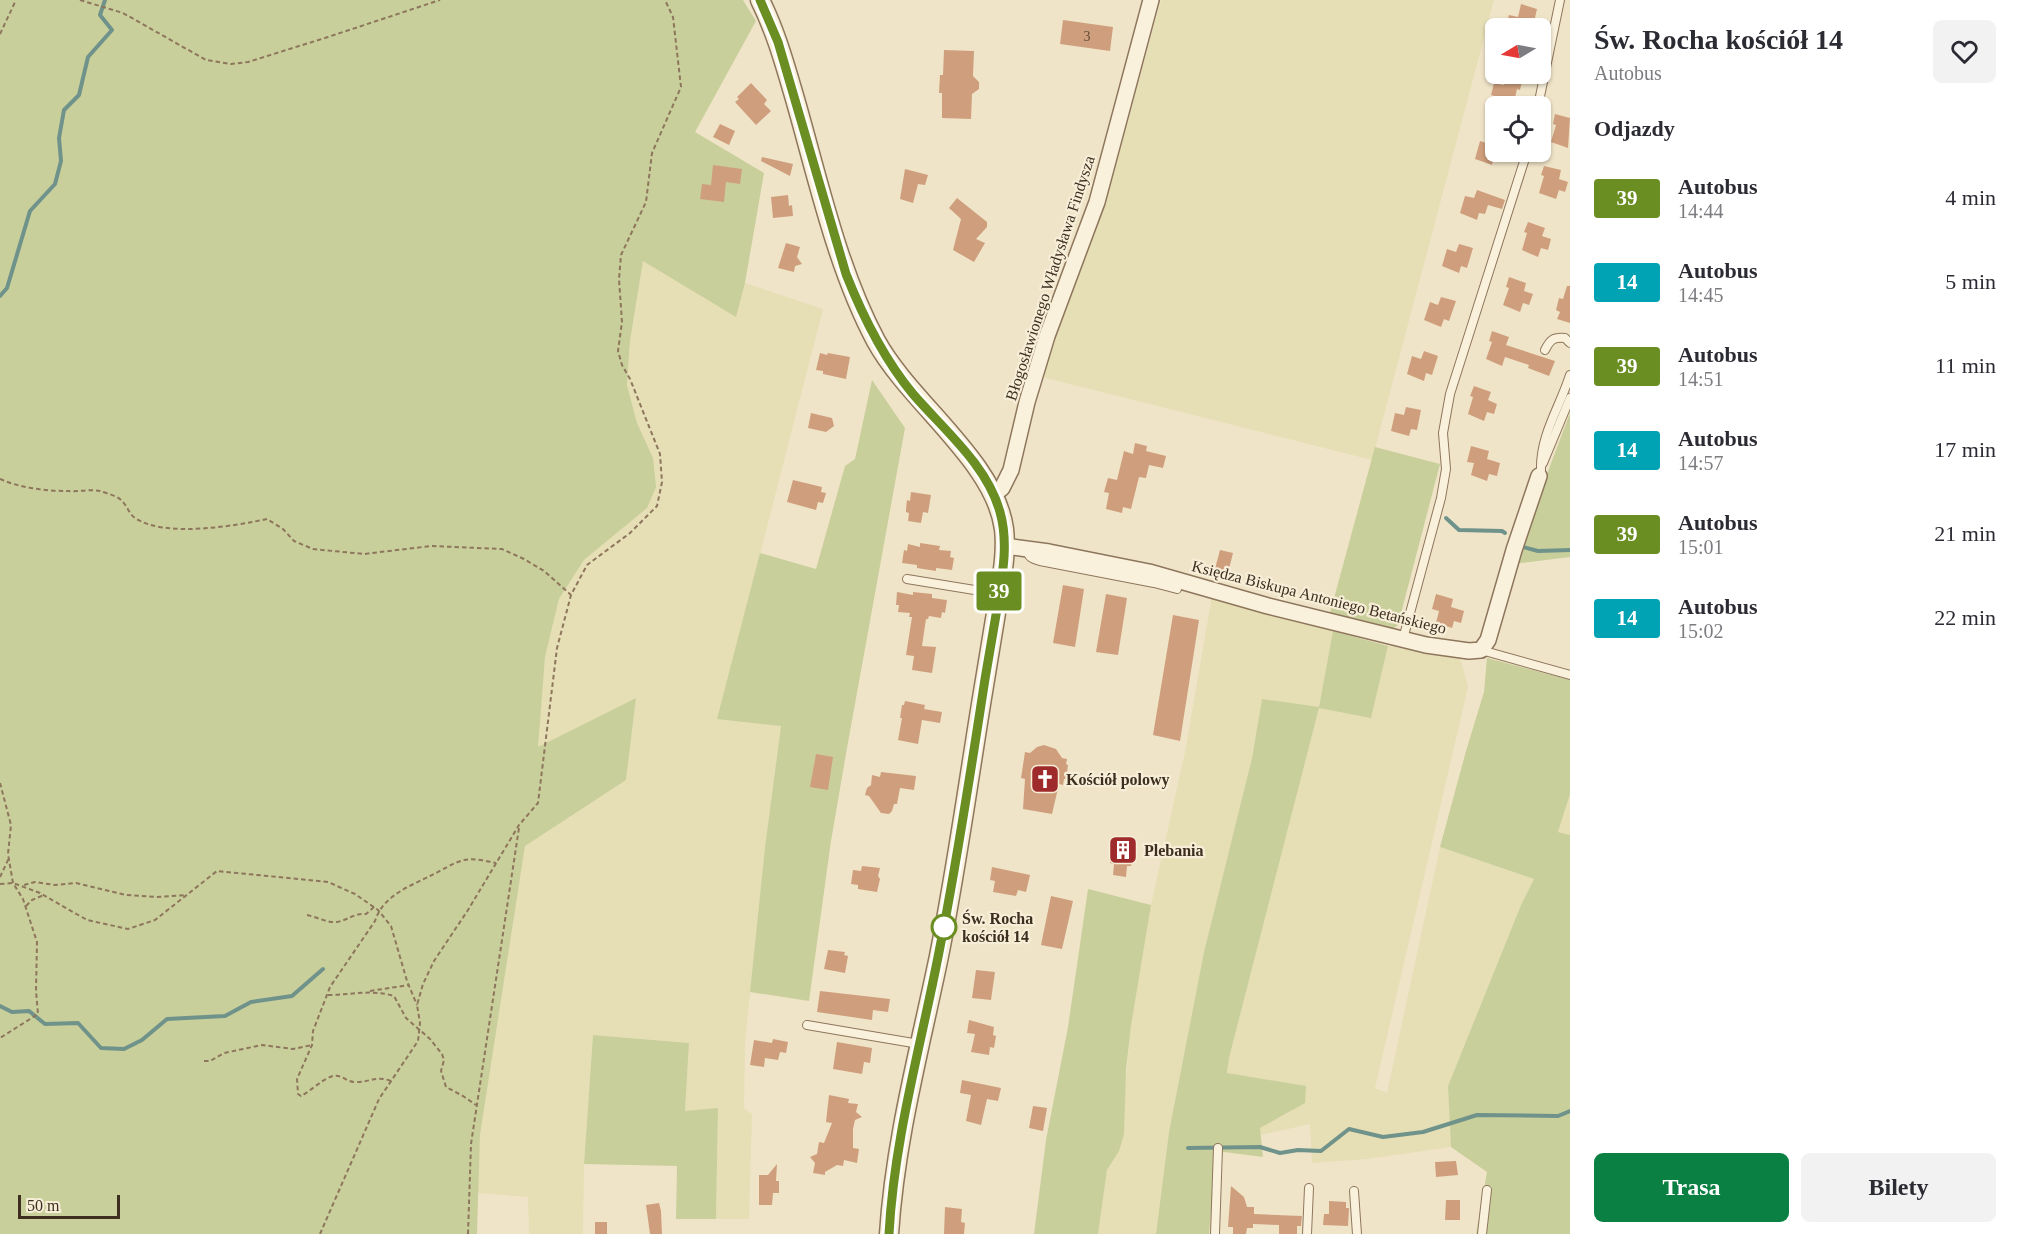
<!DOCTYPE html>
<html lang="pl">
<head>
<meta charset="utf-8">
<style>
  :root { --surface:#fff; --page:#f2f2f3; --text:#2b2b33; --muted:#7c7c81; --accent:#0b8043 }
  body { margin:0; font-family:"Times New Roman",serif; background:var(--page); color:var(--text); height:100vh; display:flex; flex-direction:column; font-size:22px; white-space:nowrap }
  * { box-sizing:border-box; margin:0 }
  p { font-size:20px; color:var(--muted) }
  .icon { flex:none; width:33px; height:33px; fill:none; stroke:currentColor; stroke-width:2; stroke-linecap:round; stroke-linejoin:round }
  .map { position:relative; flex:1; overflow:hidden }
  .details { display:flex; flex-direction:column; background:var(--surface); width:450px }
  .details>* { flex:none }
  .badge { padding:0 12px; border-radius:4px; font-size:21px; line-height:39px }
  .needle { width:39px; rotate:260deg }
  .tools { position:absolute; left:1485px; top:18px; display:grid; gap:12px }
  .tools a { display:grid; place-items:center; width:66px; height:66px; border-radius:9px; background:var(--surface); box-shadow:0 2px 4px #0004; font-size:30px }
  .scale { position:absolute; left:18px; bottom:15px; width:102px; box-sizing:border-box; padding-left:6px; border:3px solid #3d2e20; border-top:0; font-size:16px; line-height:21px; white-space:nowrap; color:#3d2e20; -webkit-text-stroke:4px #f7eed8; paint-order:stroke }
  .map>.badge { position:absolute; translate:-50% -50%; box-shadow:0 0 0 3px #fff }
  h2 { padding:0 24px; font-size:22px; line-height:54px }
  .round { display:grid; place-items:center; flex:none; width:63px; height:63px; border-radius:9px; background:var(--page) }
  .head { display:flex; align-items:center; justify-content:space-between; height:102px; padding:0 24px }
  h1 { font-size:28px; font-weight:700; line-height:45px }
  .action { display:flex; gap:12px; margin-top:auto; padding:12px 24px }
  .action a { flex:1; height:69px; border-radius:9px; background:var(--accent); color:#fff; font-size:24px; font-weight:700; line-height:69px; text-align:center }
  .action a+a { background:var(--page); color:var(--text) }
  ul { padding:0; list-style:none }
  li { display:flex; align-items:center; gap:18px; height:84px; padding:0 24px }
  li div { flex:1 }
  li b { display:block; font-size:22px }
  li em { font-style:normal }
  li .badge { min-width:66px; font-weight:700; text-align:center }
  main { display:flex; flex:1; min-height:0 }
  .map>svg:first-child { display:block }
  .farmland { fill:#e6deb5 }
  .green { fill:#c9cf9b }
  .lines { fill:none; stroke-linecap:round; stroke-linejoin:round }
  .stream { stroke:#6f938a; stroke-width:4 }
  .building { fill:#cf9f7d }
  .service-casing { stroke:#8d765c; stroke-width:10 }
  .minor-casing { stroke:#8d765c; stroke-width:18 }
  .tertiary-casing { stroke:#8d765c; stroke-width:21 }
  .path { stroke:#8d765c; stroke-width:2; stroke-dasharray:4.5 3; stroke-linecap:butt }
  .service { stroke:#faf1dc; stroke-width:8 }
  .minor { stroke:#faf1dc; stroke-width:15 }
  .tertiary { stroke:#faf1dc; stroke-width:18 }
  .line-casing { stroke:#fff; stroke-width:14 }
  .line { stroke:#6b8e23; stroke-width:9 }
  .stop-dot { fill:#fff; stroke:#6b8e23; stroke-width:3 }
  .labels { text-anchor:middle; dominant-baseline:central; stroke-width:4.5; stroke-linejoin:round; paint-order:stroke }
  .number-label { font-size:14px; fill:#624a37 }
  .street-label { font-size:16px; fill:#3d2e20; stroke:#f7eed8 }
  .poi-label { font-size:16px; font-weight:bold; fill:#3d2e20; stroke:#f7eed8; text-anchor:start }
  .stop-label { font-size:16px; font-weight:bold; fill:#3d2e20; stroke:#f7eed8; text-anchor:start }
</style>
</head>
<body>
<main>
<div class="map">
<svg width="1570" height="1234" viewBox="0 0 1570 1234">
  <rect width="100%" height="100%" fill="#f0e4c8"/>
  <g class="farmland">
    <polygon points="1161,0 1494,0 1372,460 1042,377 1108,194"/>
    <polygon points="643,260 736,316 745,283 823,309 718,718 781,726 765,847 745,1043 744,1108 752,1114 749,1219 716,1219 718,1109 685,1111 689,1043 593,1035 584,1164 583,1234 529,1234 528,1197 477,1193 480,1135 525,845 626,780 636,698 537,748 545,657 559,599 584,560 647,508 653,458 637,423 627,385 630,341"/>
    <polygon points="1212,596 1333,631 1319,707 1371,717 1388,646 1460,657 1468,687 1375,1088 1387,1093 1440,847 1534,879 1521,905 1448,1086 1451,1147 1367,1159 1312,1163 1310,1124 1261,1135 1259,1128 1292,1111 1306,1086 1227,1074 1229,1058 1319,708 1262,699 1252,758 1204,952 1169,1132 1156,1234 1098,1234 1107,1170 1119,1151 1131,1026 1151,905 1185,752"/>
    <polygon points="1570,794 1570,835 1558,832"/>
  </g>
  <g class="green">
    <polygon points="0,0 743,0 756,21 695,132 764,173 745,283 736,317 643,261 630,341 627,385 637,423 653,458 656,487 647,508 584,560 559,599 545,657 538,747 636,698 626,780 525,846 480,1135 477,1234 0,1234"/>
    <polygon points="872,380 905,428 847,748 831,841 809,1001 750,992 765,847 781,726 717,719 760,553 816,569 845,466 855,459"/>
    <polygon points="1570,413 1570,557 1513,564"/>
    <polygon points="1375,447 1440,464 1398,625 1390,631 1330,613"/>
    <polygon points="1333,631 1388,646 1371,718 1319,708 1229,1058 1227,1073 1306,1086 1305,1103 1260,1128 1263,1157 1216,1151 1209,1234 1156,1234 1169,1132 1204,952 1252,758 1262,699 1319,707"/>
    <polygon points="1487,658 1570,680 1570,794 1558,832 1570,835 1570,1234 1476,1234 1487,1172 1451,1147 1448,1086 1521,905 1534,879 1440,847 1466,751 1484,692"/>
    <polygon points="1088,889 1151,905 1131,1026 1126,1070 1124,1134 1119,1151 1107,1170 1098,1234 1034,1234 1046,1140 1068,1027"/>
    <polygon points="593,1035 689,1043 685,1111 718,1108 716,1219 676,1219 677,1166 584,1164"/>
  </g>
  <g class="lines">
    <g class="stream">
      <polyline points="0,296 7,288 30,211 55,184 61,161 59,138 64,110 79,95 88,57 112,30 100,15 105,0"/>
      <polyline points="1446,518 1459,530 1502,531 1505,533"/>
      <polyline points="1523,547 1538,551 1570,550"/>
      <polyline points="0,1006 12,1012 29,1011 45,1024 78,1023 101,1048 124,1049 142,1040 167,1019 225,1016 251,1002 292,996 323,969"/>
      <polyline points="1188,1148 1260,1147 1280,1153 1298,1150 1321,1151 1349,1129 1383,1137 1423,1132 1477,1115 1558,1116 1570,1111"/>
    </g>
  </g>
  <g class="building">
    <polygon points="1521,4 1537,9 1534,22 1530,21 1528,28 1505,28 1509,15 1518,17"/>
    <polygon points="1063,20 1113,27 1110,51 1060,44"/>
    <polygon points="944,50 974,51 973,76 979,82 979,89 972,94 971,119 942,118 942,93 939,93 940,75 943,75"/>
    <polygon points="1507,74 1523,77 1520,90 1517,89 1513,106 1496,103 1497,97 1491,95 1494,83 1504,85"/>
    <polygon points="751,83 767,100 764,104 771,111 756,125 735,102 739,99 737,97"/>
    <polygon points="1555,114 1570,118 1568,148 1551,142 1556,125 1553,124"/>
    <polygon points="720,124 735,131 729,145 713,137"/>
    <polygon points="1480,141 1496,146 1492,165 1475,159"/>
    <polygon points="762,157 793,164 790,176 761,161"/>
    <polygon points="713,165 742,169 740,184 726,182 724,202 700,199 702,184 711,185"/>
    <polygon points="1544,166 1561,170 1559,179 1568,182 1565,192 1559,190 1556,199 1539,193 1544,176 1541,175"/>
    <polygon points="905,169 928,175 925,185 918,184 913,203 900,199"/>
    <polygon points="1477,190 1505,200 1502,209 1488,205 1485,214 1479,213 1477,220 1460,213 1465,196 1474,198"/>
    <polygon points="788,195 789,206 792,205 793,216 773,218 771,197"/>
    <polygon points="957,198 987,222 987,227 976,239 985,243 974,262 953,250 961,219 949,208"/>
    <polygon points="1528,222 1545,228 1542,236 1551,239 1548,250 1541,248 1538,257 1522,250 1527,233 1524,232"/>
    <polygon points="786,243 800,247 797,257 802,264 795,266 794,272 778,268"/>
    <polygon points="1459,244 1473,248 1467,268 1461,266 1459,273 1442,266 1447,249 1456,252"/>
    <polygon points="1509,277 1526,283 1524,291 1533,294 1529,305 1523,303 1520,312 1503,305 1509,288 1506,287"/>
    <polygon points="1567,286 1570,286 1570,323 1557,319 1560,312 1556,310 1559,298 1563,299"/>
    <polygon points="1441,297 1456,301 1449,321 1444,319 1441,327 1424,320 1430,302 1438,305"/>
    <polygon points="1492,331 1509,337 1506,345 1555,361 1549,376 1528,368 1529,365 1505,357 1502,366 1486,359 1492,342 1489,341"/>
    <polygon points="1424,351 1438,356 1432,375 1426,373 1424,381 1407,374 1412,356 1421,359"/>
    <polygon points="820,353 827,355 828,353 850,357 846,379 823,374 823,371 816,370"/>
    <polygon points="1474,386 1491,392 1488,400 1497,404 1494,414 1487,412 1484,421 1468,414 1473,397 1470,396"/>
    <polygon points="1406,407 1421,410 1417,430 1411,429 1409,436 1391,431 1395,413 1404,415"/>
    <polygon points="811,413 832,418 834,426 826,432 808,428"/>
    <polygon points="1135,443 1147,446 1146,451 1166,456 1163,468 1149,465 1146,478 1139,477 1131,509 1123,507 1122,513 1106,509 1109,493 1104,492 1108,478 1117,480 1124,451 1133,454"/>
    <polygon points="1471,446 1489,451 1487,459 1500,463 1497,476 1489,474 1487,481 1471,475 1474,463 1467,462"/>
    <polygon points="793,480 822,487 821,492 826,493 823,503 818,502 816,510 787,502"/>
    <polygon points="911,492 931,495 928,513 923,512 921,523 908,521 909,513 906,512 906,509 907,500 910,501"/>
    <polygon points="920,543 940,546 939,550 951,551 950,557 954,558 952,570 936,568 936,571 917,568 917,565 902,563 904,550 907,551 908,544 920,547"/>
    <polygon points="1220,550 1233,553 1228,573 1215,569"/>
    <polygon points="1063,585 1084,589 1075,647 1053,643"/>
    <polygon points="897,592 913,595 913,592 932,594 932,598 947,600 945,613 942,612 941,618 929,616 928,619 926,619 922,646 936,647 932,673 912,670 914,656 906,655 912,617 909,617 910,613 898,612 899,605 896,605"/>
    <polygon points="1106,594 1127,598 1118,655 1096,652"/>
    <polygon points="1436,594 1453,599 1451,607 1464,611 1461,623 1454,621 1452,628 1436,623 1439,611 1432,609"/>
    <polygon points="1173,615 1199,620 1180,741 1153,735"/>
    <polygon points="905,701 925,705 924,709 942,712 940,723 922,720 918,744 898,740 902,718 900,718 902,705 904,705"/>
    <polygon points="1044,745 1056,749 1062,758 1067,759 1066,764 1068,765 1066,779 1064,779 1063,785 1059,784 1052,814 1023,809 1025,779 1021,778 1025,752 1030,753 1037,747"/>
    <polygon points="816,754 833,757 828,790 810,787"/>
    <polygon points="881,772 916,776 914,790 900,788 897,804 894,804 892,811 889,814 881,813 869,796 865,795 867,788 871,785 872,775 880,777"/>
    <polygon points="1114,837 1135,840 1131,866 1127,866 1126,877 1113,875 1114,864 1110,863"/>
    <polygon points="862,866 880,868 878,876 880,879 877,892 858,889 858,885 851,884 853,870 861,871"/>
    <polygon points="992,867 1030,875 1026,892 1018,890 1016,896 993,892 995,881 990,880"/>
    <polygon points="1051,896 1073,901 1062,949 1041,945"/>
    <polygon points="828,950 845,952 844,955 848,956 845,973 824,969"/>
    <polygon points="976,970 995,972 991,1000 972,998"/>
    <polygon points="820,991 890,999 888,1012 873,1010 872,1020 817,1012"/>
    <polygon points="969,1020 994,1027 993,1035 996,1036 994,1048 990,1047 989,1055 971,1052 975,1034 967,1033"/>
    <polygon points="773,1039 788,1042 786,1053 780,1052 778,1060 765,1058 764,1067 750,1065 754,1040 772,1043"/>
    <polygon points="837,1042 872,1048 870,1063 864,1062 862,1074 833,1069"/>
    <polygon points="962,1080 1001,1088 998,1101 987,1099 981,1125 966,1121 971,1095 960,1093"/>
    <polygon points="829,1095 849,1099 848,1103 858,1104 856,1112 862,1117 855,1120 853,1129 853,1148 859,1149 857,1163 844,1160 843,1166 837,1165 825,1172 825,1175 813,1173 815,1163 810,1157 817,1154 819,1142 824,1143 832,1123 826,1122"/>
    <polygon points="1033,1106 1047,1108 1043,1131 1029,1128"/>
    <polygon points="1456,1161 1458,1175 1436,1177 1435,1162"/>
    <polygon points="777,1164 776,1181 779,1181 779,1193 773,1193 772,1205 759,1205 759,1175 768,1175"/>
    <polygon points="1231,1186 1244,1197 1247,1207 1254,1207 1254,1214 1302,1216 1301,1226 1297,1226 1297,1234 1279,1234 1279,1225 1253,1224 1253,1228 1247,1228 1246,1234 1233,1234 1233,1227 1228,1227"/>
    <polygon points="1446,1200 1460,1200 1460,1220 1445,1220"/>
    <polygon points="1329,1201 1346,1202 1346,1208 1349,1208 1348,1226 1323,1225 1324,1214 1329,1214"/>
    <polygon points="659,1203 661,1211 662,1234 650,1234 646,1205"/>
    <polygon points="945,1207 962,1209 961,1222 965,1223 964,1234 944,1234"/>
    <rect x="595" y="1222" width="12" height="12"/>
  </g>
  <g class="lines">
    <g class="service-casing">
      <g id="service">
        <polyline points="1538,106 1560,0"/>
        <path d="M1545 350C1550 340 1553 337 1565 338L1570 343"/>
        <polyline points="1543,463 1570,398"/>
        <path d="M1541 470C1540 435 1560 407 1570 375"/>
        <path d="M1027 549C1028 558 1033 559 1040 561L1154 583 1177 589"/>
        <polyline points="907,579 999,594"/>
        <polyline points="1403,639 1441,498 1446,469 1443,433 1450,394 1527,152"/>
        <polyline points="1481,650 1570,675"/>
        <polyline points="807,1025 919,1044"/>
        <polyline points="1354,1191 1357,1234"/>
        <polyline points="1215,1234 1218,1148"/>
        <polyline points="1307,1234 1309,1188"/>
        <polyline points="1482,1234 1487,1190"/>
      </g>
    </g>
    <g class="minor-casing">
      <g id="minor">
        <polyline points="994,494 1002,488 1011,470 1027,402 1047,336 1097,202 1151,0"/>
        <polyline points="1005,546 1049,552 1149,572 1268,606 1426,645 1469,651 1481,650 1488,640 1514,550 1539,476"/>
      </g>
    </g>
    <g class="tertiary-casing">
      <path id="tertiary" d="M760 0C776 32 785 65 795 99 818 179 837 268 876 341 910 403 995 461 1004 529 1007 555 1001 581 997 607 992 637 987 667 982 698 968 784 956 871 939 956 920 1048 895 1140 889 1234"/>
    </g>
    <g class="path">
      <polyline points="80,0 123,13 206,60 231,64 248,62 328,37 440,0"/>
      <polyline points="0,34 16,0"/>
      <path d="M0 479C20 488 46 491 68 491 78 492 90 489 100 491 106 493 117 496 121 500 127 505 129 514 135 518 165 538 234 526 267 519L283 529 294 541 313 549 364 554 431 546 502 549 524 559 544 571 571 595"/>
      <polyline points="0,783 11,825 8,854 13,883 23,899 37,942 36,991 38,1014 0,1038"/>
      <polyline points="0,877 9,858"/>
      <polyline points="0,884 13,883 40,893 87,920 128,929 155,920 217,871 328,882 355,894 378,910 391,926 407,981 417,1005"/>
      <polyline points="24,885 35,882 55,885 76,883 126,895 156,897 186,895"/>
      <polyline points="26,906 32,900 44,895"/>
      <path d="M307 915C317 917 327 923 337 922 348 920 354 913 366 914L374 907"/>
      <polyline points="370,991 409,985"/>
      <path d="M328 995C350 995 372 989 394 996L406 1018 430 1039 442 1054 444 1060 441 1071 446 1087 463 1096 476 1105"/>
      <polyline points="204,1061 210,1061 224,1053 262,1045 293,1049 312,1045"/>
      <path d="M391 1081C375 1075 369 1083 355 1082 346 1082 342 1074 333 1076 322 1079 311 1091 301 1096L298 1094 297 1079 312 1045 313 1031 330 987 375 921C383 896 408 887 430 876 441 871 452 863 464 860 475 858 486 861 496 863"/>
      <polyline points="320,1234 379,1099 418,1041 420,1023 417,1005 423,984 434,961 468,910 519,825 538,803 557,648 571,595 587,565 630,533 657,506 662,482 660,454 630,379 622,365 618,351 622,322 619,279 621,255 646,202 652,153 681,87 673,17 665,0"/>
      <polyline points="468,1234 471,1144 519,828"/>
    </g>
    <use href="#service" class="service"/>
    <use href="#minor" class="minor"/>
    <use href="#tertiary" class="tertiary"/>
  </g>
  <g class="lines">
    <g class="line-casing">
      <path id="line" d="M760 0 778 42 846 274C863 317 883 358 913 394 944 430 987 465 1000 512 1009 544 1002 577 997 609 993 632 989 656 985 679 971 770 957 862 939 952 921 1045 894 1139 889 1234"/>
    </g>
    <use href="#line" class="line"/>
  </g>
  <defs>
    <g id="church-square" transform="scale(1.5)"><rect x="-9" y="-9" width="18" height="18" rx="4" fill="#9e2a2b" stroke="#f7eed8"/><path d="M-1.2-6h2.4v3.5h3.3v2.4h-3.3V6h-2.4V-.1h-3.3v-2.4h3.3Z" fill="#fff"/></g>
    <g id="building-square" transform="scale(1.5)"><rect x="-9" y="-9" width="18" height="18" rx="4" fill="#9e2a2b" stroke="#f7eed8"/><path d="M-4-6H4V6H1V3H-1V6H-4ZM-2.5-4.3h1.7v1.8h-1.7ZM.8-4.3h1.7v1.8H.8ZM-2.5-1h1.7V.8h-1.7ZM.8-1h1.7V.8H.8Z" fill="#fff"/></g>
  </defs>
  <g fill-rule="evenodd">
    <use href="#church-square" x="1045" y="779"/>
    <use href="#building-square" x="1123" y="850"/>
  </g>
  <circle class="stop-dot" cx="944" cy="927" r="12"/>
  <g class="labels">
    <g class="number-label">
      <text x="1087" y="36">3</text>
    </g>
    <g class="street-label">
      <text transform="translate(1050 278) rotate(-72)">Błogosławionego Władysława Findysza</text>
      <text transform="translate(1319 597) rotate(14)">Księdza Biskupa Antoniego Betańskiego</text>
    </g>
    <g class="poi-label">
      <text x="1066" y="779">Kościół polowy</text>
      <text x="1144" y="850">Plebania</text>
    </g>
    <g class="stop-label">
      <text x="962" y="918">Św. Rocha<tspan x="962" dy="18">kościół 14</tspan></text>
    </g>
  </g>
</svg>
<div class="tools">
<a><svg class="needle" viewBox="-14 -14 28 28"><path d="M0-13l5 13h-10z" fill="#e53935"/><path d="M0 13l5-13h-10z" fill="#7c7c81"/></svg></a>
<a><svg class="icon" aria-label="locate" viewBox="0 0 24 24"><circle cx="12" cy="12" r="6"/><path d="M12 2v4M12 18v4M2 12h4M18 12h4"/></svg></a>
</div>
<div class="scale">50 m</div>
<b class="badge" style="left:999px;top:591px;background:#6b8e23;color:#fff">39</b>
</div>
<section class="details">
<div class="head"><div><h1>Św. Rocha kościół 14</h1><p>Autobus</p></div><a class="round"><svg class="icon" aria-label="heart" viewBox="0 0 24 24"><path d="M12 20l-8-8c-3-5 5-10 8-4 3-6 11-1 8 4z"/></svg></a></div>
<h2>Odjazdy</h2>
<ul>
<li><span class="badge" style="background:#6b8e23;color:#fff">39</span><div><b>Autobus</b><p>14:44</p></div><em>4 min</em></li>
<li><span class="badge" style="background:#00a3b4;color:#fff">14</span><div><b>Autobus</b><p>14:45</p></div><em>5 min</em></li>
<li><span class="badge" style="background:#6b8e23;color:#fff">39</span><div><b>Autobus</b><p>14:51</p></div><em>11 min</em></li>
<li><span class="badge" style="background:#00a3b4;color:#fff">14</span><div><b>Autobus</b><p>14:57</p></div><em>17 min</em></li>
<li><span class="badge" style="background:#6b8e23;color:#fff">39</span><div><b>Autobus</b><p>15:01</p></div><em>21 min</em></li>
<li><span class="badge" style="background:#00a3b4;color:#fff">14</span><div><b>Autobus</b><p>15:02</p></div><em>22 min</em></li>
</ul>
<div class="action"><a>Trasa</a><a>Bilety</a></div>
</section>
</main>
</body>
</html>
